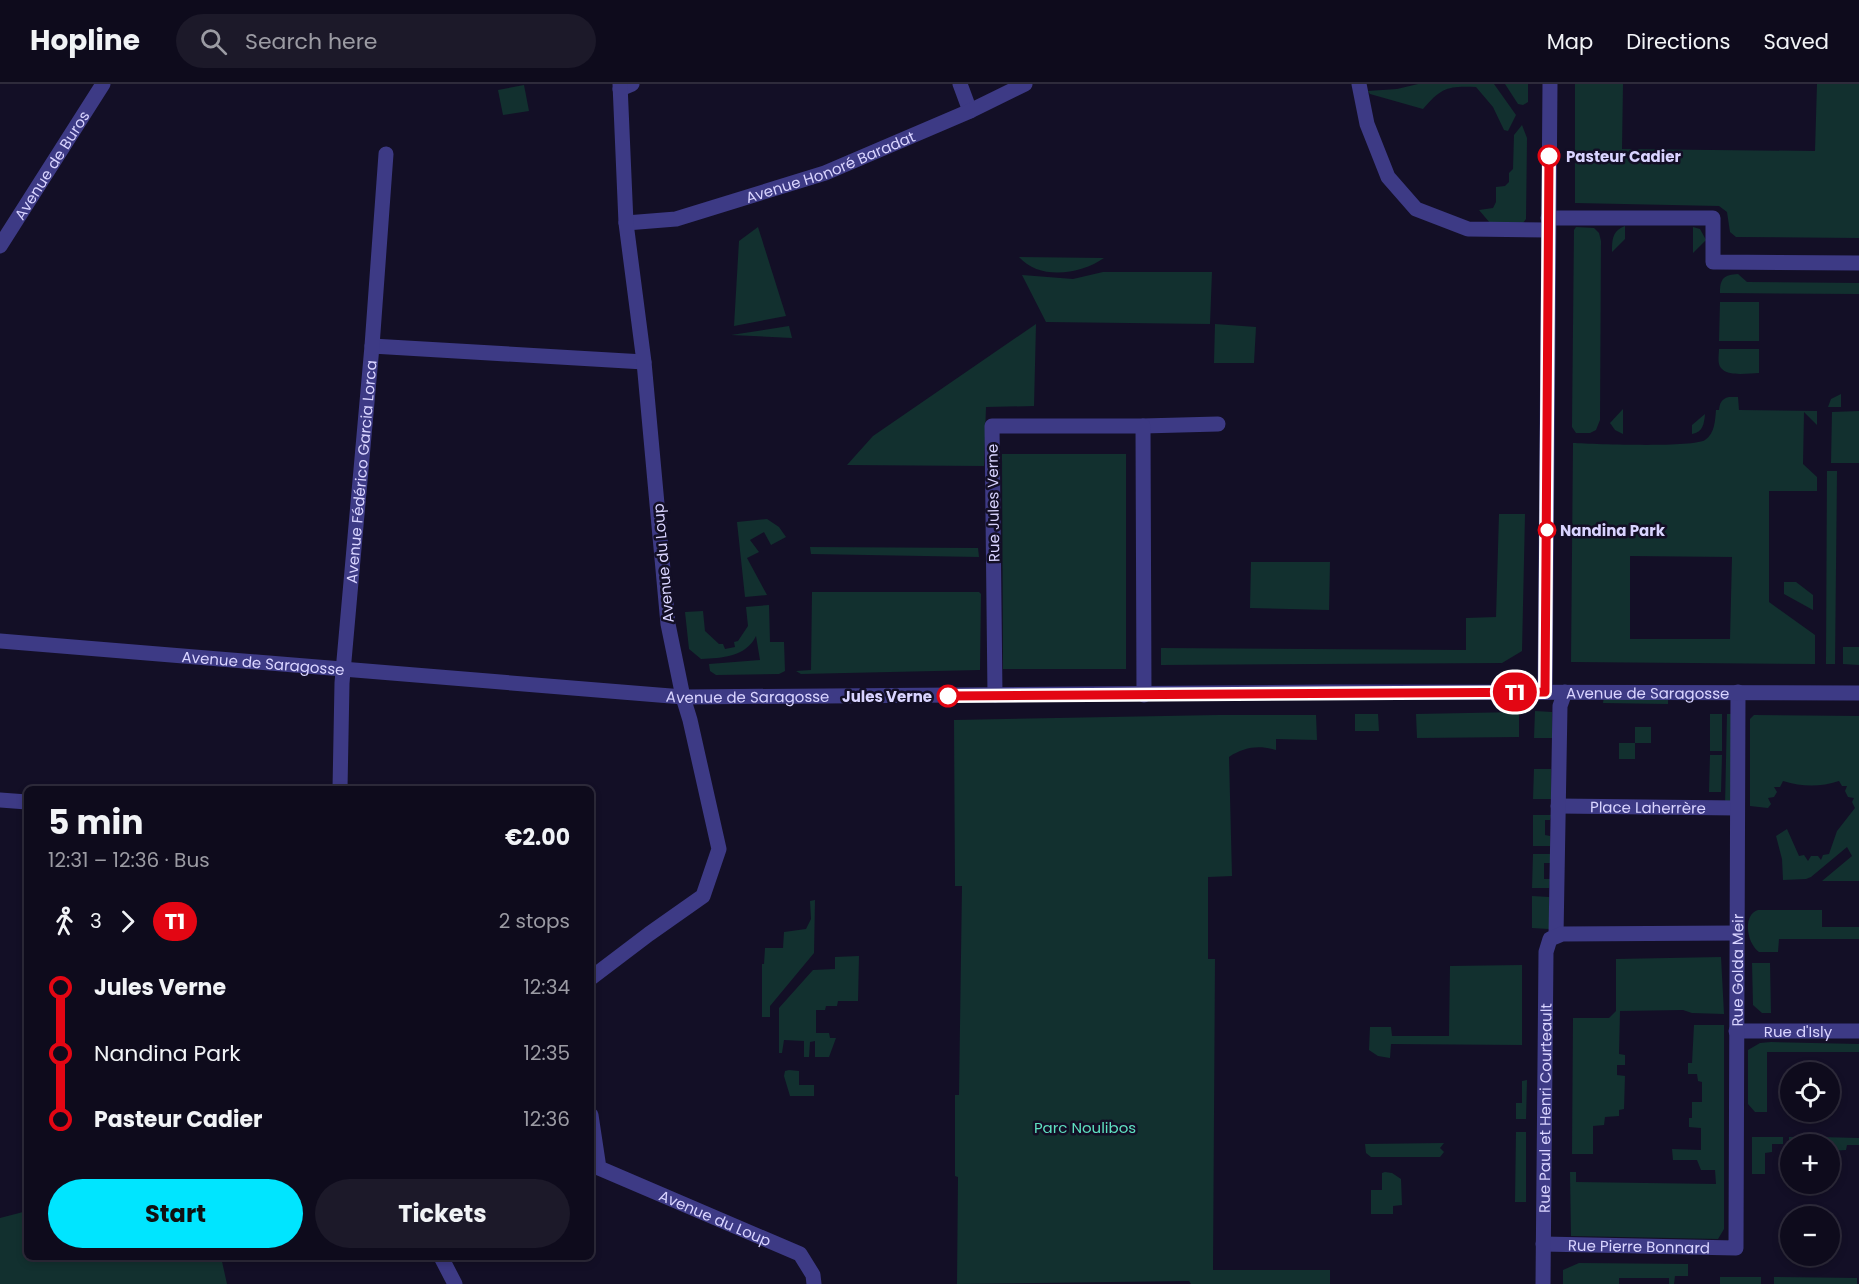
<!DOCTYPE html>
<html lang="en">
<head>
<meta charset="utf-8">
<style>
  :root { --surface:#0e0b1c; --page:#1c1929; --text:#f1f3f6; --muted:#9b9ba3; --line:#2e2b3b; --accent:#00e5ff }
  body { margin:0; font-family:Poppins,sans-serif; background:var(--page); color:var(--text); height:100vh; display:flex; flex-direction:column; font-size:22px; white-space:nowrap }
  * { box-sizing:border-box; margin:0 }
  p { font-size:20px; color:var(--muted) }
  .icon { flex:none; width:33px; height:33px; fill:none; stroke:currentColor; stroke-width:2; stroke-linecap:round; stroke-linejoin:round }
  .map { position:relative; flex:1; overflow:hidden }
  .sheet { position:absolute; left:24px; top:702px; width:570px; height:474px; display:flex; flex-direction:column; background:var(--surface); border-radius:9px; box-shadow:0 3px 9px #0003,0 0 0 2px var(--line) }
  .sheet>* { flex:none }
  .badge { padding:0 12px; border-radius:20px; font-size:21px; line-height:39px }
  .buttons { position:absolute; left:1780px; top:978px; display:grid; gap:12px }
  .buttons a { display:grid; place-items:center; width:60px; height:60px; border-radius:50%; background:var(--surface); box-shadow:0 3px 9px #0003,0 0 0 2px var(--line); font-size:30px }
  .map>.badge { position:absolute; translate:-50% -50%; box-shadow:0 0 0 3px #fff }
  .legs { display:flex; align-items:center; gap:9px; height:66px; padding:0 24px; font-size:20px }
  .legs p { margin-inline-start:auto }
  .overview { display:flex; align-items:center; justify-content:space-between; height:102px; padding:0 24px }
  h1 { font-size:33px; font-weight:700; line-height:45px }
  .action { display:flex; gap:12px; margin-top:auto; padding:12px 24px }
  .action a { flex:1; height:69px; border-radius:36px; background:var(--accent); color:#111; font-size:24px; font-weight:700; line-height:69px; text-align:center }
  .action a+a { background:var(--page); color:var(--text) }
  ul { padding:0 24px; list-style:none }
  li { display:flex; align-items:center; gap:21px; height:66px; font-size:22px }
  li i { display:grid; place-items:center; width:9px; height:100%; margin:0 8px; background:currentColor }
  li i::after { content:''; width:15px; height:15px; margin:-8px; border:4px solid; border-radius:50%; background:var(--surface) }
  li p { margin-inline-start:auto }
  li:first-child i { background:linear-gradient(#0000 50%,currentColor 0) }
  li:last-child i { background:linear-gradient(currentColor 50%,#0000 0) }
  header { display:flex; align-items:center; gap:36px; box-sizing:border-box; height:84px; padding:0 30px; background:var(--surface); border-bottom:2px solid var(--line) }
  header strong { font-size:28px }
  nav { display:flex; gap:33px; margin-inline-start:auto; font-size:21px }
  .search { width:420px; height:54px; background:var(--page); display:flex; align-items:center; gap:15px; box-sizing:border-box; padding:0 21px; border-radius:33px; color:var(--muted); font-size:22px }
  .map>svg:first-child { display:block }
  .green { fill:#12302f; fill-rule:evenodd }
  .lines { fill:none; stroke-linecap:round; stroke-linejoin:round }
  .pedestrian { stroke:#3d3a85; stroke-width:15 }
  .minor { stroke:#3d3a85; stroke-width:15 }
  .tertiary { stroke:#3d3a85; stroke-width:15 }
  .line-1-casing { stroke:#fff; stroke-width:14 }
  .line-1 { stroke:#e30613; stroke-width:9 }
  .stop-1-dot { fill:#fff; stroke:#e30613; stroke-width:3 }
  .labels { text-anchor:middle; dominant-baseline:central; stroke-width:5; stroke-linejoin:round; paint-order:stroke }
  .stop-label { font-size:15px; font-weight:bold; fill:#d9d4ff; stroke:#130f26; text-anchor:start }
  .street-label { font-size:15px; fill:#d9d4ff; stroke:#130f26 }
  .park-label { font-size:15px; fill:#5fe0c0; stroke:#130f26 }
</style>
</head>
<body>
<header>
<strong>Hopline</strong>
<div class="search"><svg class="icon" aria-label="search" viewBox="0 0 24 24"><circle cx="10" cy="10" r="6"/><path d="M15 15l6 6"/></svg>Search here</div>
<nav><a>Map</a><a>Directions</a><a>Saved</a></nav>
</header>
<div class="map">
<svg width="1859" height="1200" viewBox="0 0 1859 1200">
  <rect width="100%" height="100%" fill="#130f26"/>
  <g class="green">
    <path d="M1418 0H1494L1516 31 1508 47 1504 46 1493 23 1476 3C1448 2 1442 3 1423 25L1370 10 1368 7 1397 5Z"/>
    <polygon points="1505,0 1528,0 1528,18 1523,21 1518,20"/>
    <polygon points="1575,0 1623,0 1622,65 1815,67 1817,0 1859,0 1859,154 1736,153 1730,148 1727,128 1719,122 1575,119"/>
    <polygon points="524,1 529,27 503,31 498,6"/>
    <polygon points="1522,41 1527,54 1526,135 1523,139 1490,139 1479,126 1493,124 1496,118 1496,103 1505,102 1509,98 1509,89 1513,85 1514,51"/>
    <path d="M1625 142V155L1612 168C1612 156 1612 147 1625 142Z"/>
    <polygon points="758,143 786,232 734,242 739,157"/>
    <polygon points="1576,143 1594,144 1599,149 1601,157 1600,336 1596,346 1590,349 1576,349 1572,343 1574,146"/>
    <polygon points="1693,143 1700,145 1706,156 1693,169"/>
    <path d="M1019 173 1104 174C1081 190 1040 197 1019 173Z"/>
    <polygon points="1103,188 1212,188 1210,240 1046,238 1022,191 1073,195"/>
    <path d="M1738 190 1747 198 1859 199V210L1720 209C1720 194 1724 191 1738 190Z"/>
    <polygon points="1720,218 1759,218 1759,257 1719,257"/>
    <polygon points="1036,240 1034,322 986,323 984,382 847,381 873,352"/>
    <polygon points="1215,240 1256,243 1254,279 1214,279"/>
    <polygon points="789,242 792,254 731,251"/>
    <path d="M1719 265H1759V289C1749 289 1728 293 1721 284 1717 280 1719 270 1719 265Z"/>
    <polygon points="1841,310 1841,323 1828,323 1831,315"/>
    <path d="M1729 313H1738L1739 326 1817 327V341L1804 328 1803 380 1817 393V407H1769V518L1815 551V580L1571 578 1573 359C1593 360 1693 364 1705 356 1715 349 1715 337 1716 326H1719C1720 319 1721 315 1729 313ZM1630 472 1732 473 1730 555H1630Z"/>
    <polygon points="1623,325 1623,350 1615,346 1610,339"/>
    <polygon points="1859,327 1859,379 1831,379 1832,328"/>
    <path d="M1705 330C1704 340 1703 348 1692 350V341Z"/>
    <polygon points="1002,370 1126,370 1126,585 1003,585"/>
    <polygon points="1827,387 1837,387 1835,580 1826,580"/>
    <polygon points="1499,430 1525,430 1522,567 1502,579 1161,581 1161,564 1466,566 1466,534 1496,533"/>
    <polygon points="767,435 779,443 786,453 771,461 764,448 750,456 759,468 747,474 767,511 745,513 737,438"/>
    <polygon points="810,463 978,464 979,473 811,470"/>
    <polygon points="1251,478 1330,478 1329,526 1250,524"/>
    <polygon points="1784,498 1796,498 1813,511 1813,526 1784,510"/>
    <polygon points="812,508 979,508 981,510 980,586 801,590 796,587 811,586"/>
    <path d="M769 521 770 558H784L785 587 779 590 716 591 710 587 709 580 760 576 756 552C746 573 722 574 701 575L689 565 685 528 703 527 705 547 719 560H723L725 565 735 563 734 558 738 557 748 542 746 523Z"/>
    <polygon points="1843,563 1859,563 1859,581 1843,580"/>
    <polygon points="1604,612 1668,613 1668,620 1603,619"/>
    <polygon points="1535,627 1552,628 1552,654 1534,654"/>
    <polygon points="1519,628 1519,653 1417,654 1416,630"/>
    <polygon points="1355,630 1378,630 1379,647 1355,647"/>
    <rect x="1710" y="630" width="12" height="37"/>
    <polygon points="1727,630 1733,630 1732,723 1725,722"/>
    <path d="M1218 631H1316L1317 656 1276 655V666C1259 661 1244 663 1229 673L1232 792 1208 793V875H1215L1213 1186H1330V1200H1191L1189 1197 957 1200 958 1093 955 1092V1011H959L962 802H955L954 636Z"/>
    <path d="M1754 631 1859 632V797H1822L1852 772 1847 763 1811 793 1806 795 1783 796 1782 775 1776 752 1787 745 1799 772 1804 771 1808 777 1811 772H1818L1821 776 1823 771 1829 770 1837 747 1855 724 1852 718 1854 714 1848 713 1845 707 1847 702H1842L1839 697C1820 703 1803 703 1783 697L1780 703H1774L1777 708 1774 713 1768 714 1771 720 1768 724 1750 722V635Z"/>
    <polygon points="1635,643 1651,643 1651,659 1635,659 1635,675 1619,675 1619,659 1635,659"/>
    <polygon points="1710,671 1722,671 1721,708 1709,708"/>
    <polygon points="1534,685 1551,685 1551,715 1533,715"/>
    <polygon points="1533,731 1551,731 1550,736 1545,736 1545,751 1550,752 1550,762 1533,762"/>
    <polygon points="1533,770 1550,770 1550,779 1544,779 1544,795 1550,795 1549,804 1532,804"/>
    <polygon points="1532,812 1549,813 1549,845 1532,844"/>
    <polygon points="815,816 814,869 770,922 770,933 762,933 762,880 764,880 765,864 783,864 784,848 806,845 811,835 810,817"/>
    <path d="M1758 826H1822V843H1859V855H1779L1778 868H1759C1747 860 1742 831 1758 826Z"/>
    <polygon points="859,872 858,917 838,917 837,922 826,922 825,926 816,926 816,949 829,949 830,954 836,954 829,973 815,973 815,957 810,958 809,973 804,973 804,957 784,956 782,969 779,969 779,924 813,886 835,885 835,873"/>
    <polygon points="1721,873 1724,930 1692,929 1683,926 1620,927 1619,970 1625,971 1625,981 1617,981 1617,991 1625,992 1624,1025 1619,1026 1619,1032 1605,1033 1604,1041 1593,1042 1593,1070 1572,1070 1573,934 1609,934 1616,927 1616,875"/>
    <polygon points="1752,879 1770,879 1771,929 1762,929 1753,921"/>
    <polygon points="1522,881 1522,961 1391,960 1390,974 1378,972 1369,966 1370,943 1391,943 1392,952 1449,952 1450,882"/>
    <polygon points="1694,941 1724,941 1724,1145 1718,1155 1571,1152 1570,1088 1576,1088 1576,1098 1716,1100 1715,1086 1701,1086 1697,1076 1673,1076 1672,1065 1701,1066 1701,1044 1689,1043 1689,1034 1692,1034 1692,1018 1702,1018 1702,998 1698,997 1697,990 1688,990 1688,979 1692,979"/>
    <polygon points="1771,958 1859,960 1859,968 1767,968 1767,1028 1755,1028 1748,1020 1748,966 1760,959"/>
    <polygon points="789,986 799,987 799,1001 814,1001 814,1012 790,1012 784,992 785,987"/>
    <polygon points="1527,996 1526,1035 1516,1035 1516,1019 1522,1019 1522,997"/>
    <polygon points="1516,1048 1526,1048 1526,1118 1515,1118"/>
    <polygon points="1752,1053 1783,1053 1783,1060 1772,1060 1772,1068 1765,1069 1765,1090 1752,1090"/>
    <polygon points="1789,1053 1814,1053 1814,1060 1791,1060 1791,1065 1789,1065"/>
    <polygon points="1820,1053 1859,1054 1859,1061 1847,1061 1846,1066 1830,1067 1830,1060 1820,1060"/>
    <polygon points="1444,1059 1440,1064 1444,1068 1440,1073 1371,1073 1366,1069 1365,1060"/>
    <polygon points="1385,1088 1392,1089 1401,1095 1402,1121 1393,1122 1393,1130 1371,1130 1371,1106 1382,1106 1382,1089"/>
    <polygon points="27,1127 27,1173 221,1173 227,1200 0,1200 0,1134"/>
    <polygon points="1579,1179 1688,1180 1688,1192 1675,1192 1674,1200 1669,1200 1669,1194 1619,1194 1619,1200 1563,1200 1563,1186"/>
    <rect x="1720" y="1193" width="41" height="7"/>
    <polygon points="1774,1193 1857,1194 1857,1200 1774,1200"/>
  </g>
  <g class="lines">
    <g class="pedestrian">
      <path id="s1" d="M1558 722 1737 724"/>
      <polyline points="1556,852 1560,622 1565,608"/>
    </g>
    <g class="minor">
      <polyline points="960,0 970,27"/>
      <polyline points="1359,0 1367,40 1388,93 1416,125 1468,145 1548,146"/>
      <polyline points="620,5 632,0"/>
      <polyline points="1548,134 1713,134 1713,178 1859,179"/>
      <path id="s2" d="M626 139 676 135 825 89 970 27 1025 0"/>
      <polyline points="372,262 644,278"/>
      <polyline points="1143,342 1218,340"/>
      <polyline points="1545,608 1550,0"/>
      <polyline points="995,611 992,342 1143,342 1144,611"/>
      <path id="s3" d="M340 705 342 599 372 262 386 70"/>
      <polyline points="0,716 27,718"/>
      <path id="s4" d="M1736 947H1859"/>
      <path id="s5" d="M1543 1160 1736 1164 1738 608"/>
      <polyline points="441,1173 455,1200"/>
      <path id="s6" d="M1543 1200 1546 868 1550 855 1562 850 1736 849"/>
    </g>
    <g class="tertiary">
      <path id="s7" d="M0 162 103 0"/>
      <path id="s8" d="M0 557 683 613 1330 608 1859 609"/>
      <polyline points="591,894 649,850 703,812 719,765 690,636 683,613 668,540 644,278 626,139 620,0"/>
      <path id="s9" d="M591 1031 599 1084 800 1170 813 1191 814 1200"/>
    </g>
  </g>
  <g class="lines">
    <g class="line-1-casing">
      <polyline id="line-1" points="948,612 1545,608 1549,72"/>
    </g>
    <use href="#line-1" class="line-1"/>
  </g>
  <g class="stop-1-dot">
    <circle cx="1549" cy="72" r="10"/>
    <circle cx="1547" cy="446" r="8"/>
    <circle cx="948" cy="612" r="10"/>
  </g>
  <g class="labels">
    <g class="stop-label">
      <text x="1566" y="72">Pasteur Cadier</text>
      <text x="1560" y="446">Nandina Park</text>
      <text x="932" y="612" text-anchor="end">Jules Verne</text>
    </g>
    <g class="street-label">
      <text stroke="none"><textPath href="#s7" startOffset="96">Avenue de Buros</textPath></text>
      <text stroke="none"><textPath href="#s2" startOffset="213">Avenue Honoré Baradat</textPath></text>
      <text stroke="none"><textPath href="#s3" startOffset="318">Avenue Fédérico Garcia Lorca</textPath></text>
      <text transform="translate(993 419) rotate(-91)">Rue Jules Verne</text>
      <text transform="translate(663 479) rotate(-95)">Avenue du Loup</text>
      <text stroke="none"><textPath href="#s8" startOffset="264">Avenue de Saragosse</textPath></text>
      <text stroke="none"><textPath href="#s8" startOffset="1650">Avenue de Saragosse</textPath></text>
      <text stroke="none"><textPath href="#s8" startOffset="750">Avenue de Saragosse</textPath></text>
      <text stroke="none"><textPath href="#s1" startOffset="90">Place Laherrère</textPath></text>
      <text stroke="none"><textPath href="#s5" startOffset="471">Rue Golda Meir</textPath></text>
      <text stroke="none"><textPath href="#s4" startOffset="62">Rue d'Isly</textPath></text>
      <text stroke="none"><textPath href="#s6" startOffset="176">Rue Paul et Henri Courteault</textPath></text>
      <text stroke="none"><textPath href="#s9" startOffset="180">Avenue du Loup</textPath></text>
      <text stroke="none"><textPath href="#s5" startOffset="96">Rue Pierre Bonnard</textPath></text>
    </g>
    <g class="park-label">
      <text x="1085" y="1043">Parc Noulibos</text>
    </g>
  </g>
</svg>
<div class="buttons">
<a><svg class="icon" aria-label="locate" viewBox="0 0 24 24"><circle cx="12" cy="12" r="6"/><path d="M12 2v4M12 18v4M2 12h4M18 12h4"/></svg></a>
<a>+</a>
<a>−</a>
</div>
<b class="badge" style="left:1515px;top:608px;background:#e30613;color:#fff">T1</b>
<section class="sheet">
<div class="overview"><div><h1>5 min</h1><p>12:31 – 12:36 · Bus</p></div><b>€2.00</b></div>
<div class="legs"><svg class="icon" aria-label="walk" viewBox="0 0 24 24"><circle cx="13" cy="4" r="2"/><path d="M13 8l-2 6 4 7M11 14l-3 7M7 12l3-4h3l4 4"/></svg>3<svg class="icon" aria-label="forward" viewBox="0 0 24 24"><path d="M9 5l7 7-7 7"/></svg><b class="badge" style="background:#e30613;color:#fff">T1</b><p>2 stops</p></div>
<ul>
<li><i style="color:#e30613"></i><b>Jules Verne</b><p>12:34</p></li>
<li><i style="color:#e30613"></i><span>Nandina Park</span><p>12:35</p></li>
<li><i style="color:#e30613"></i><b>Pasteur Cadier</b><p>12:36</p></li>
</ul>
<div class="action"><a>Start</a><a>Tickets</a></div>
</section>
</div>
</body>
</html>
